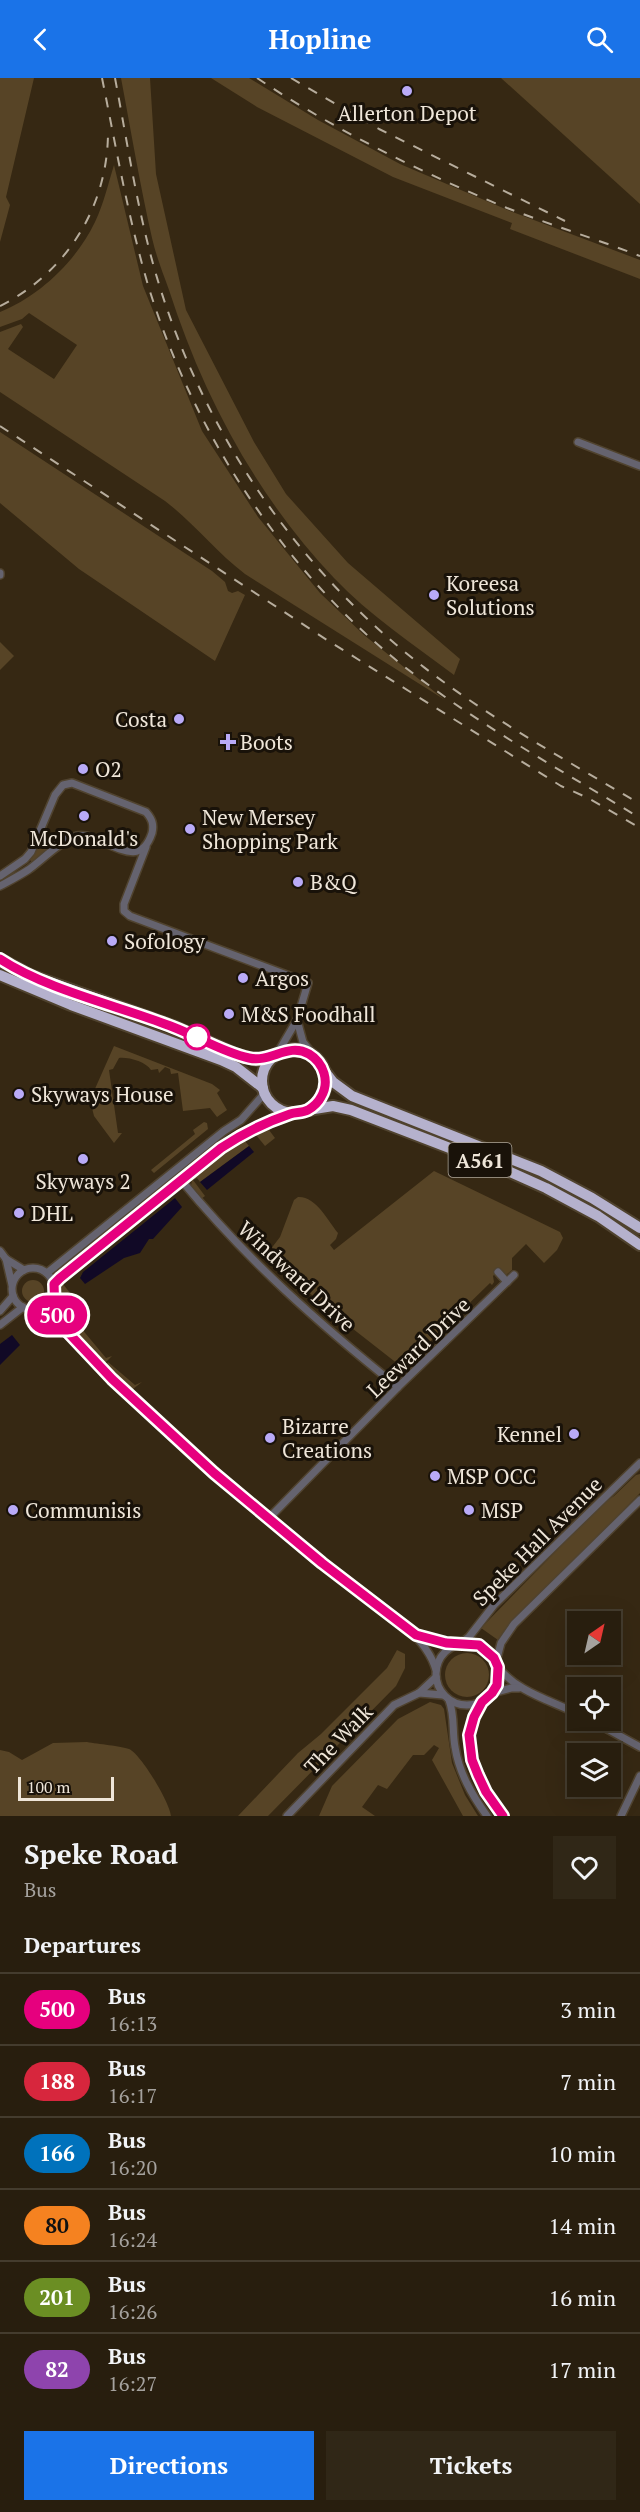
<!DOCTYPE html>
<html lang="en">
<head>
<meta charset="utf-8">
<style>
  :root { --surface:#281e0e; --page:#302717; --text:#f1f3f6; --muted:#a5a29e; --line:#443c2e; --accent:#1a73e8 }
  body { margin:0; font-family:"PT Serif",serif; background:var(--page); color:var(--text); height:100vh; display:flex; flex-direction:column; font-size:22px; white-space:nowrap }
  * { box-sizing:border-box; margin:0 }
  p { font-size:20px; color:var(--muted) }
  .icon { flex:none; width:33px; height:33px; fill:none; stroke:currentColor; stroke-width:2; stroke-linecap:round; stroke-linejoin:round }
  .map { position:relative; height:1738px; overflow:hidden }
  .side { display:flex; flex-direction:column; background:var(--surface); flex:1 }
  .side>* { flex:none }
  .badge { padding:0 12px; border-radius:20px; font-size:21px; line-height:39px }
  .needle { width:39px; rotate:34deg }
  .buttons { position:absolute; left:567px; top:1533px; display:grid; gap:12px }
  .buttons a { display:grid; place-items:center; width:54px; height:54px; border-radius:0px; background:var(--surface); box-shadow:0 6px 24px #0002,0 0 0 2px var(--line); font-size:30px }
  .scale { position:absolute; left:18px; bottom:15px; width:96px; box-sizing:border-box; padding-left:6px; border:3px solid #efe6d9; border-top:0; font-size:16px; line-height:21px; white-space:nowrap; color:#efe6d9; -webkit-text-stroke:4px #191209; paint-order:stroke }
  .map>.badge { position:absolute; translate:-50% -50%; box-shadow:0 0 0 3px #fff }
  h2 { padding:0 24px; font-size:22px; line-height:54px }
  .round { display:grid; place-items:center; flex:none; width:63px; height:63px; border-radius:0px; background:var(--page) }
  .summary { display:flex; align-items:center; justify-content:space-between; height:102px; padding:0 24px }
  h1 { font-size:28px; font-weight:700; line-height:45px }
  .action { display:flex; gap:12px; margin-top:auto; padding:12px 24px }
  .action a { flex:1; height:69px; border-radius:0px; background:var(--accent); color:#fff; font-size:24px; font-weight:700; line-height:69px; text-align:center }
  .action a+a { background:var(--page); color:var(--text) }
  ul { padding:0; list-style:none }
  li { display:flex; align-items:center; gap:18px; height:72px; padding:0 24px; border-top:2px solid var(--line) }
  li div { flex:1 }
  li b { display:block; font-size:22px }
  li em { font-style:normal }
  li .badge { min-width:66px; font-weight:700; text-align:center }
  header { display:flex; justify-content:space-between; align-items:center; height:78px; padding:0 24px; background:var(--accent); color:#fff; font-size:27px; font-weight:700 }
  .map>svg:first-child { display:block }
  .green { fill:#574426 }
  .water { fill:#110926 }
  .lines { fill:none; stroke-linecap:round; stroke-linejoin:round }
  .minor-casing { stroke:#50432f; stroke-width:10 }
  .highway-casing { stroke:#50432f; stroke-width:14 }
  .minor { stroke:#65636f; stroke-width:7 }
  .highway { stroke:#b5b1cd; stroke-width:10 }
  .rail { stroke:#b7ad9d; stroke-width:2; stroke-dasharray:10 10; stroke-linecap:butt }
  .line-casing { stroke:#fff; stroke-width:14 }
  .line { stroke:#e6007e; stroke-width:9 }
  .poi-dot { fill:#b9aaf7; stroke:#191209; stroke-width:2 }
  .stop-dot { fill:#fff; stroke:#e6007e; stroke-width:3 }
  .labels { text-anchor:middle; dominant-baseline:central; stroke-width:6; stroke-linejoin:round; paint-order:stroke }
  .shield { fill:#191209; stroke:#afa69b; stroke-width:1.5 }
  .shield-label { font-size:20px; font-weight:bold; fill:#efe6d9 }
  .poi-label { font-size:21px; fill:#efe6d9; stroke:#191209; text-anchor:start }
  .street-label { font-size:21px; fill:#efe6d9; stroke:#191209 }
</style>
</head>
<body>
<header><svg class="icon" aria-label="back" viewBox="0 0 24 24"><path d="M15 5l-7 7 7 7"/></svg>Hopline<svg class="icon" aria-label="search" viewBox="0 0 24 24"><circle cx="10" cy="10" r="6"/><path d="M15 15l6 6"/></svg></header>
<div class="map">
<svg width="640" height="1738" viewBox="0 0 640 1738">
  <rect width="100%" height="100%" fill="#362813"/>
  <g class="green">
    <polygon points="0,0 34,0 6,119 10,127 0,164"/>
    <path d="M121 0H150L156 96 186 232 254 364 286 416 348 485 460 581 454 597C413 566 369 537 334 500 257 419 203 318 169 212 163 195 156 178 152 160 140 107 131 53 121 0Z"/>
    <polygon points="211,0 249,0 318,42 400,86 510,133 640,182 640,201 510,151 512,145 393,99 257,29"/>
    <polygon points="501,0 640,0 640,126"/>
    <path d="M114 87 143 208 202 353 258 439 320 515 364 557 445 622 245 496C215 473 194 445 165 423L0 314V254L21 246 23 249 8 271 54 301 77 267 29 235 22 241 0 249V234C40 218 77 182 95 144 104 125 108 106 114 87Z"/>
    <polygon points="0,354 212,493 225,504 228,513 232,515 238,513 245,517 215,583 79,491 0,425"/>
    <polygon points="0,564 14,578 0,592"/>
    <polygon points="41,761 50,770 32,784 29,781"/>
    <path d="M114 968 212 1006 220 1012 217 1015 227 1032 217 1039 210 1030 183 1033 178 995 171 996 170 991 165 989 159 995 158 991 151 992C146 984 129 979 119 980L113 991 109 992 118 1055H122L114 1065 94 1038 90 1022Z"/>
    <polygon points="204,1044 207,1045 208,1051 154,1095 151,1092 195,1056 193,1052"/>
    <polygon points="269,1052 275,1060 265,1068 256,1057"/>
    <polygon points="244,1062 249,1068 200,1104 197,1100 193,1102 205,1118 201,1121 191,1109 192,1100 222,1075"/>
    <path d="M434 1093 560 1154 563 1160 557 1172 544 1185 526 1166 512 1180V1192L506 1197 500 1190 493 1198 494 1204 492 1207 490 1205 403 1290 325 1229 267 1176 280 1159 294 1122 298 1119C316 1118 328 1143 338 1155L336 1161 330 1167 334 1172Z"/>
    <circle cx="33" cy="1213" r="11"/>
    <polygon points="62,1205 76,1222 63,1233 58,1214"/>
    <polygon points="75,1227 80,1227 85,1234 76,1244 106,1280 112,1278 104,1286 76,1255 65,1236"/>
    <polygon points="108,1284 135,1307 142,1304 133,1311 126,1309 105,1288"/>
    <polygon points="640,1396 640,1415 498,1562 481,1550 603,1425 614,1418 636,1397"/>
    <polygon points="397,1572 405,1576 405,1590 396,1608 268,1738 238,1738 298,1675 321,1656 387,1590"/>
    <circle cx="467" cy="1597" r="22"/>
    <polygon points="430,1624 441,1627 444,1631 452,1685 465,1717 478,1738 463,1738 432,1682 439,1670 434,1667 424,1677 413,1677 387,1711 378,1707 362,1729 375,1738 319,1738 332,1708 398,1641"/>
    <path d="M87 1664C98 1666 121 1668 129 1671 141 1676 170 1725 171 1738H0V1672L9 1674 22 1682 53 1665Z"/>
  </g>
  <g class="water">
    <polygon points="249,1068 254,1074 207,1112 200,1104"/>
    <polygon points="175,1120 182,1129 153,1161 149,1161 140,1175 124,1180 85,1206 80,1200 83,1194"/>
    <polygon points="12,1257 20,1267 0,1287 0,1266"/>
  </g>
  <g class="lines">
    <g class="minor-casing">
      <g id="minor">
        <polyline points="578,364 640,388"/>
        <polyline points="0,495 0,497"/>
        <polyline points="41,752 50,764 57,765 64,760"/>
        <polyline points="146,769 124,826 124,833 130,838 308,905 297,942 277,976"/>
        <path d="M0 798 25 781 31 774 55 717 63 707 72 705 146 734C152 741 154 746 152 755 138 798 103 753 77 758 62 761 41 783 28 792 19 798 9 803 0 808"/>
        <polyline points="297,942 303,964 317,982"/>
        <path d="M181 1102C247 1182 318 1245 398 1309"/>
        <polyline points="0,1173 6,1181 12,1207"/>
        <polyline points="6,1181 24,1192"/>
        <circle cx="33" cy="1211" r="21"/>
        <polyline points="498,1194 507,1204"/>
        <polyline points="47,1195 224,1053 241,1042 264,1016"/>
        <polyline points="54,1206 221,1070 238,1059 293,1035"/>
        <polyline points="53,1218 61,1247"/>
        <path d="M35 1232C74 1252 100 1291 132 1321 199 1382 268 1443 340 1498 372 1523 425 1553 436 1592"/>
        <polyline points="0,1233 13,1218"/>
        <polyline points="0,1247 23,1229"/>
        <polyline points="269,1440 398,1309 514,1197"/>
        <polyline points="419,1558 456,1567"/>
        <circle cx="467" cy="1596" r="31"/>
        <polyline points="460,1566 469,1559 494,1527 640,1385"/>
        <polyline points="496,1584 501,1565 514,1546 640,1422"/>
        <path d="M498 1589C517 1614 550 1622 578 1636"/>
        <polyline points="419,1615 443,1617"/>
        <polyline points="492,1615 511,1610 519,1610"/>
        <path d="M449 1622C455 1638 452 1653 455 1669 459 1695 472 1717 487 1738"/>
        <path d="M482 1624C477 1633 472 1641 470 1650 463 1681 485 1715 503 1738"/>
        <polyline points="591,1642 640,1669"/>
        <polyline points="287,1738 394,1627 419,1615 436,1599"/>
        <polyline points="621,1738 640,1698"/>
      </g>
    </g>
    <g class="highway-casing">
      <g id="highway">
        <polyline points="0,881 30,897 173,948 235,976 257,982 273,979"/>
        <polyline points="0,897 71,927 221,982 236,989 263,1010"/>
        <circle cx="294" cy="1003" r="32"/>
        <polyline points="323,991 333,1004 352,1018 541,1093 592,1120 640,1150"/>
        <polyline points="308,1032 333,1028 351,1032 499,1089 546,1110 598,1138 640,1167"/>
      </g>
    </g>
    <use href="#minor" class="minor"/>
    <use href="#highway" class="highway"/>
    <g class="rail">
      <path d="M102 0C116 69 128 139 148 207 192 352 282 491 401 586 475 645 559 691 640 740"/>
      <path d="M115 0C128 68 138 137 158 203 202 348 289 479 406 575 478 634 561 679 640 726"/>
      <path d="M257 0C335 52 420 94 507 130 551 147 596 161 640 178"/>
      <polyline points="291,0 379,51 565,143"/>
      <path d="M0 228C66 195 108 129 108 54"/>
      <polyline points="0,348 327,562 561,708 588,720 640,750"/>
    </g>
  </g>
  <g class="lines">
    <g class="line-casing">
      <path id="line" d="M0 881C47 912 120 928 173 949 199 959 222 974 249 980 271 985 288 964 309 976 324 985 330 1004 321 1019 318 1025 313 1029 308 1032 302 1035 296 1034 290 1036 266 1044 242 1056 221 1070L60 1200 54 1206 55 1232 61 1247 112 1301 214 1395 322 1485 416 1557 446 1565 479 1567 494 1580 498 1589 497 1607 492 1615 482 1624 474 1639 469 1657 472 1682 478 1697 486 1714 503 1738"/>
    </g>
    <use href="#line" class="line"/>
  </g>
  <g class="poi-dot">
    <circle cx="407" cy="13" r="6"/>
    <circle cx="434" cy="517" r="6"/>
    <circle cx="179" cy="641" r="6"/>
    <path d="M225 655h6v6h6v6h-6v6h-6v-6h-6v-6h6z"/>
    <circle cx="83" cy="691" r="6"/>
    <circle cx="84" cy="738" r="6"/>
    <circle cx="190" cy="751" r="6"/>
    <circle cx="298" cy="804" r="6"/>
    <circle cx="112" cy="863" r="6"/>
    <circle cx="243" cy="900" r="6"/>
    <circle cx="229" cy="936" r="6"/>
    <circle cx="19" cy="1016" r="6"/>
    <circle cx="83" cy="1081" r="6"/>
    <circle cx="19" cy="1135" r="6"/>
    <circle cx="574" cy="1356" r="6"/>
    <circle cx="270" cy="1360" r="6"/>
    <circle cx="435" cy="1398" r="6"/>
    <circle cx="13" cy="1432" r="6"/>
    <circle cx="469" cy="1432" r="6"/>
  </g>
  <circle class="stop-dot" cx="197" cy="959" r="12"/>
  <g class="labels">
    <rect class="shield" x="448.5" y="1065" width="63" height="34" rx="4.5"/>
    <g class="shield-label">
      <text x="480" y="1082">A561</text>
    </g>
    <g class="poi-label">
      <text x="407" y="35" text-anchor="middle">Allerton Depot</text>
      <text x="446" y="505">Koreesa<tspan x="446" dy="24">Solutions</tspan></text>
      <text x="167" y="641" text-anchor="end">Costa</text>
      <text x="240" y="664">Boots</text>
      <text x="95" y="691">O2</text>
      <text x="202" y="739">New Mersey<tspan x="202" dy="24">Shopping Park</tspan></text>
      <text x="84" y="760" text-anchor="middle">McDonald's</text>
      <text x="310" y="804">B&amp;Q</text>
      <text x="124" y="863">Sofology</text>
      <text x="255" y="900">Argos</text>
      <text x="241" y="936">M&amp;S Foodhall</text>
      <text x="31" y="1016">Skyways House</text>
      <text x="83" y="1103" text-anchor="middle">Skyways 2</text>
      <text x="31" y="1135">DHL</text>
      <text x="282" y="1348">Bizarre<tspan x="282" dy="24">Creations</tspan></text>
      <text x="562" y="1356" text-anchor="end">Kennel</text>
      <text x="447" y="1398">MSP OCC</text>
      <text x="25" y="1432">Communisis</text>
      <text x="481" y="1432">MSP</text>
    </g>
    <g class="street-label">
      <text transform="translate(297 1198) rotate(43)">Windward Drive</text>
      <text transform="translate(418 1269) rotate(-44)">Leeward Drive</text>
      <text transform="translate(537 1463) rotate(-45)">Speke Hall Avenue</text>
      <text transform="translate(338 1661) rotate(-46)">The Walk</text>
    </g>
  </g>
</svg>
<div class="buttons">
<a><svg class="needle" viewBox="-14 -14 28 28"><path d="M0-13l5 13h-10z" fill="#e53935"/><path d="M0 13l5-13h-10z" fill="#a5a29e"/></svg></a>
<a><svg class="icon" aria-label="locate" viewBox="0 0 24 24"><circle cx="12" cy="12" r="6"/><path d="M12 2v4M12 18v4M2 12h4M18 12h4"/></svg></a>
<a><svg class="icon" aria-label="layers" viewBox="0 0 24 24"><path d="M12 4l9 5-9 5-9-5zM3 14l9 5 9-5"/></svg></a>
</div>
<div class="scale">100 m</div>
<b class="badge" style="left:57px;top:1237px;background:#e6007e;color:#fff">500</b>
</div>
<section class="side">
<div class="summary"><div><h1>Speke Road</h1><p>Bus</p></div><a class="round"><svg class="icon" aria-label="heart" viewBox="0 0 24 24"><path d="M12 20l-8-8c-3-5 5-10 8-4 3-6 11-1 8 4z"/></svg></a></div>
<h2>Departures</h2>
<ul>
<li><span class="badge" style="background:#e6007e;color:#fff">500</span><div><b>Bus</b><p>16:13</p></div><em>3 min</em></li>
<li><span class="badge" style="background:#d7263d;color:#fff">188</span><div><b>Bus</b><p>16:17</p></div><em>7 min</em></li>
<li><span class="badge" style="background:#0072bc;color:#fff">166</span><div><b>Bus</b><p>16:20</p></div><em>10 min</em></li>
<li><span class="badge" style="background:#f58220;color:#111">80</span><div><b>Bus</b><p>16:24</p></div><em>14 min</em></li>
<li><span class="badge" style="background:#6b8e23;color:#fff">201</span><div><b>Bus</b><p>16:26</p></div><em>16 min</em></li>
<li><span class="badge" style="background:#8e44ad;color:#fff">82</span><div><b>Bus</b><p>16:27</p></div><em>17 min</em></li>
</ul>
<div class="action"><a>Directions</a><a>Tickets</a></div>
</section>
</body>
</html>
